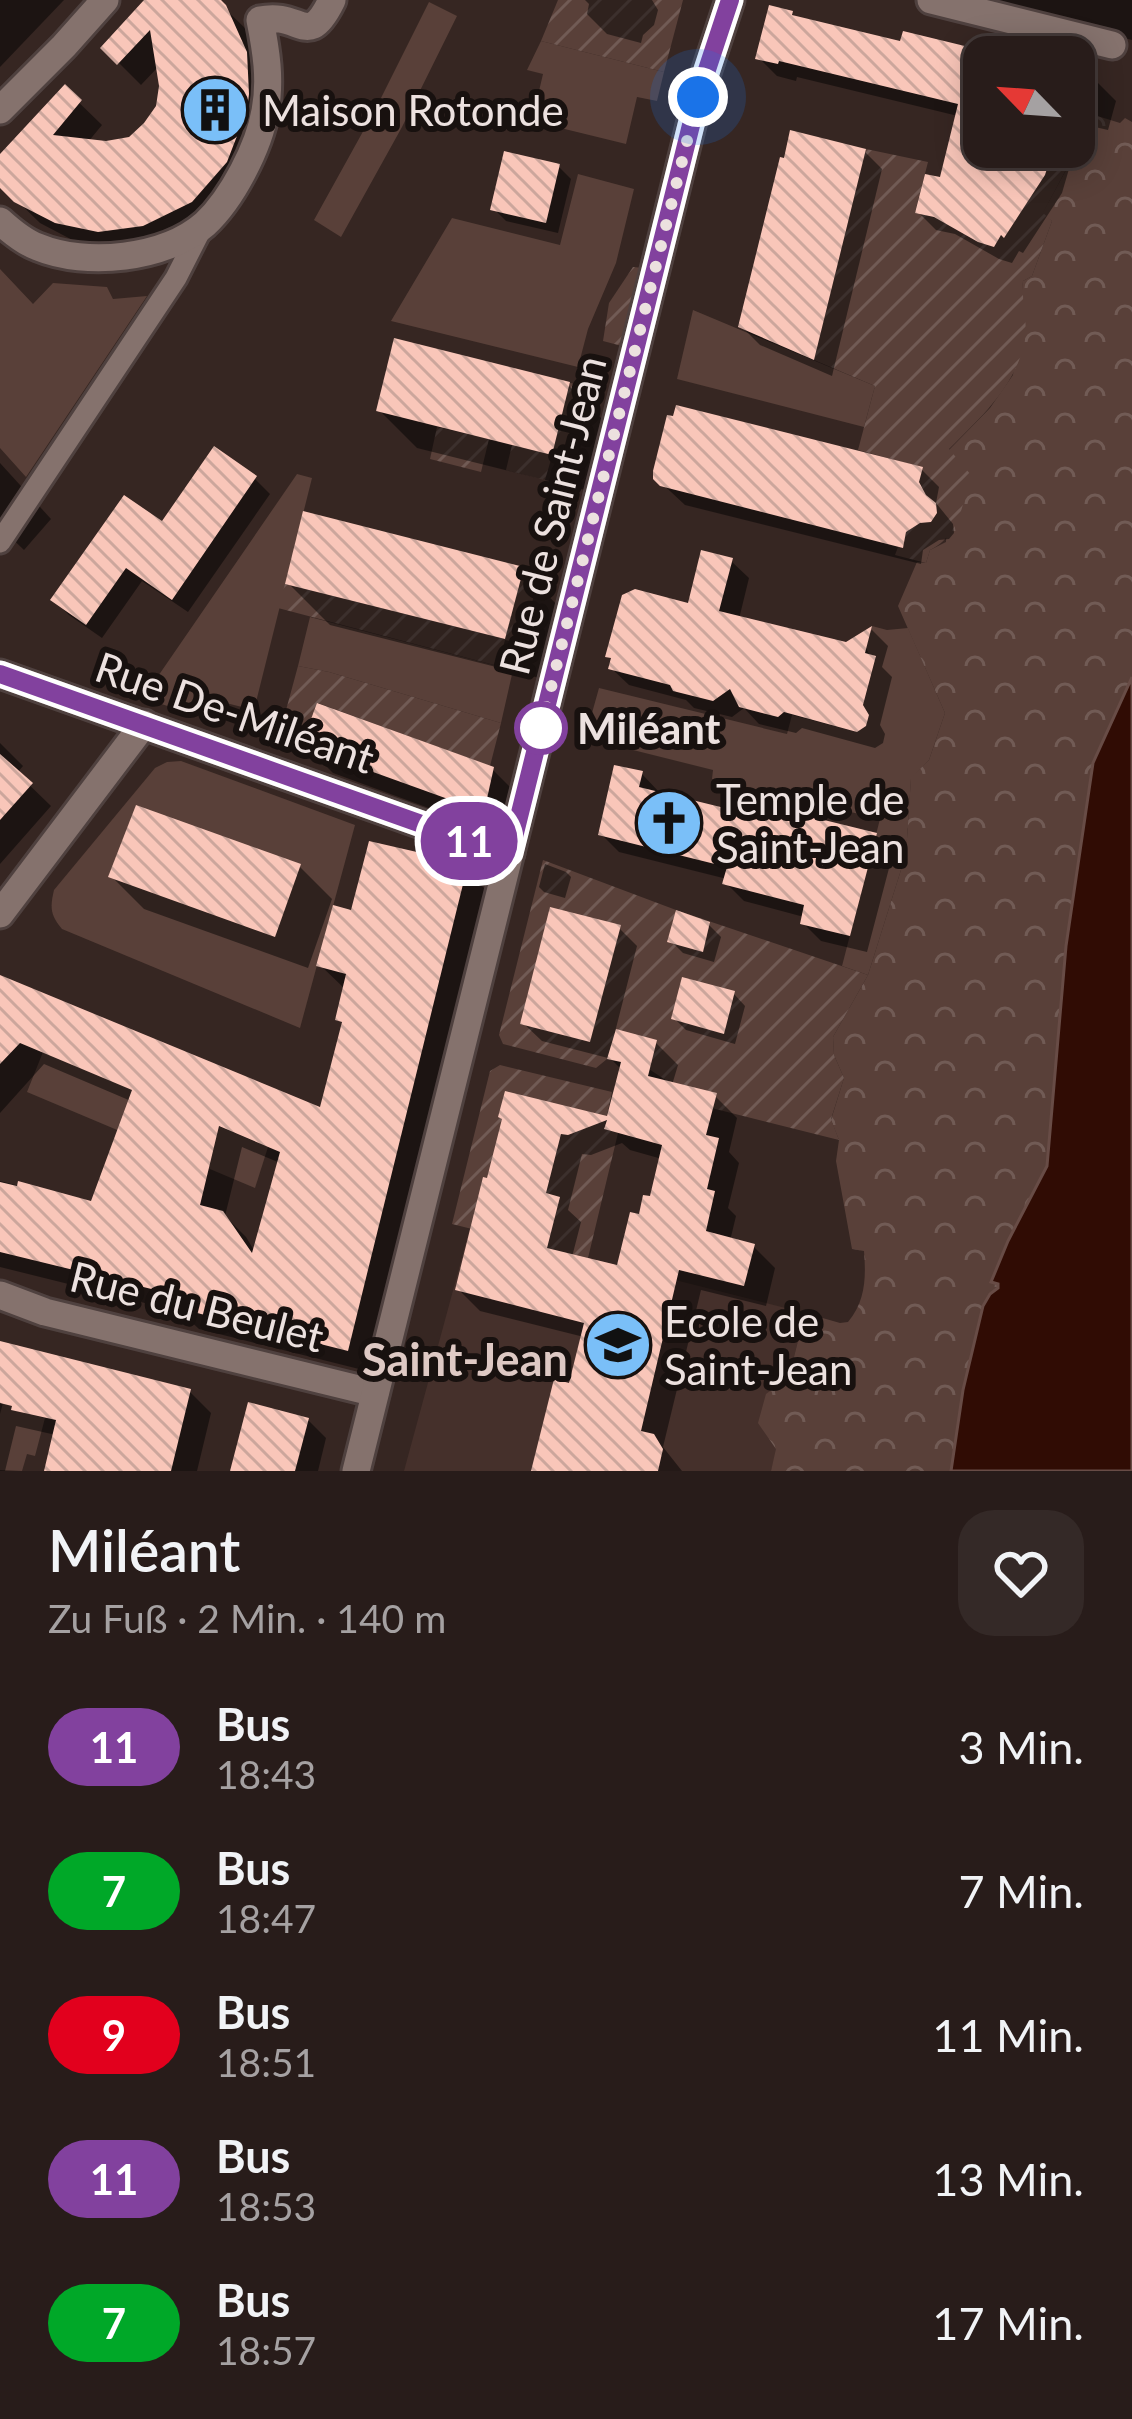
<!DOCTYPE html>
<html lang="de">
<head>
<meta charset="utf-8">
<style>
  :root { --surface:#281c1a; --page:#342927; --text:#f1f3f6; --muted:#a5a1a2; --line:#443a39 }
  body { margin:0; font-family:Lato,sans-serif; background:var(--page); color:var(--text); height:100vh; display:flex; flex-direction:column; font-size:45px; white-space:nowrap }
  * { box-sizing:border-box; margin:0 }
  p { font-size:39px; color:var(--muted) }
  .icon { flex:none; width:66px; height:66px; fill:none; stroke:currentColor; stroke-width:2; stroke-linecap:round; stroke-linejoin:round }
  .map { position:relative; height:1471px; overflow:hidden }
  .side { display:flex; flex-direction:column; background:var(--surface); flex:1 }
  .side>* { flex:none }
  .badge { padding:0 24px; border-radius:39px; font-size:42px; line-height:78px }
  .needle { width:78px; rotate:295deg }
  .controls { position:absolute; left:963px; top:36px; display:grid; gap:24px }
  .controls a { display:grid; place-items:center; width:132px; height:132px; border-radius:24px; background:var(--surface); box-shadow:0 6px 30px #0003,0 0 0 3px var(--line); font-size:60px }
  .you { position:absolute; width:60px; height:60px; margin:-30px; border:9px solid #fff; border-radius:50%; background:#1a73e8; box-shadow:0 0 0 18px #1a73e833 }
  .map>.badge { position:absolute; translate:-50% -50%; box-shadow:0 0 0 6px #fff }
  .round { display:grid; place-items:center; flex:none; width:126px; height:126px; border-radius:36px; background:var(--page) }
  .overview { display:flex; align-items:center; justify-content:space-between; height:204px; padding:0 48px }
  h1 { font-size:57px; font-weight:600; line-height:90px }
  ul { padding:0; list-style:none }
  li { display:flex; align-items:center; gap:36px; height:144px; padding:0 48px }
  li div { flex:1 }
  li b { display:block; font-size:45px }
  li em { font-style:normal }
  li .badge { min-width:132px; font-weight:700; text-align:center }
  .map>svg:first-child { display:block }
  .built { fill:#45302b }
  .green { fill:#594039 }
  .forest { fill:url(#forest-crowns) }
  .garden { fill:url(#garden-furrows) }
  .water { fill:#300c04; stroke:#684c46; stroke-width:3 }
  .shadow { fill:#0007; fill-rule:evenodd }
  .building { fill:url(#building-back-hatch); fill-rule:evenodd }
  .lines { fill:none; stroke-linecap:round; stroke-linejoin:round }
  .pedestrian-casing { stroke:#4f413f; stroke-width:27 }
  .minor-casing { stroke:#4f413f; stroke-width:33 }
  .pedestrian { stroke:#85726d; stroke-width:21 }
  .minor { stroke:#85726d; stroke-width:27 }
  .line-casing { stroke:#fff; stroke-width:27 }
  .line { stroke:#82419e; stroke-width:18 }
  .walk { stroke:#ece1df; stroke-width:12; stroke-dasharray:0 21.6 }
  .stop-dot { fill:#fff; stroke:#82419e; stroke-width:6 }
  .labels { text-anchor:middle; dominant-baseline:central; stroke-width:12; stroke-linejoin:round; paint-order:stroke }
  .poi-label { font-size:42px; fill:#ece1df; stroke:#18110f; text-anchor:start }
  .street-label { font-size:42px; fill:#ece1df; stroke:#18110f }
  .stop-label { font-size:42px; font-weight:bold; fill:#ece1df; stroke:#18110f; text-anchor:start }
  .neighbourhood-label { font-size:45px; font-weight:bold; fill:#dec9c4; stroke:#18110f }
</style>
</head>
<body>
<div class="map">
<svg width="1132" height="1471" viewBox="0 0 1132 1471">
  <defs>
    <pattern id="forest-crowns" width="20" height="18" patternUnits="userSpaceOnUse" patternTransform="scale(3)"><rect width="20" height="18" fill="#594039"/><path d="M2 6a3 3 0 1 1 6 0M12 15a3 3 0 1 1 6 0" fill="none" stroke="#715b55"/></pattern>
    <pattern id="garden-furrows" width="10" height="10" patternUnits="userSpaceOnUse" patternTransform="scale(3)"><rect width="10" height="10" fill="#594039"/><path d="M-1 1l2-2M0 10L10 0M9 11l2-2" fill="none" stroke="#715b55"/></pattern>
    <pattern id="building-back-hatch" width="6" height="6" patternUnits="userSpaceOnUse" patternTransform="scale(3)"><rect width="6" height="6" fill="#f9c6b9"/><path d="M-1 5l2 2M0 0l6 6M5-1l2 2" fill="none" stroke="#cca69c"/></pattern>
  </defs>
  <rect width="100%" height="100%" fill="#362622"/>
  <polygon class="built" points="470,1228 805,1313 789,1377 766,1395 777,1449 771,1471 404,1471"/>
  <g class="green">
    <polygon points="429,2 457,16 402,127 341,237 314,220 376,108"/>
    <polygon points="541,41 664,72 657,101 637,97 626,144 532,121 543,74 527,70"/>
    <polygon points="578,174 634,189 616,263 588,329 578,367 391,321 452,218 560,245"/>
    <polygon points="0,269 33,304 53,283 107,287 113,299 147,296 26,477 0,448"/>
    <polygon points="693,310 875,386 864,427 677,379"/>
    <polygon points="297,474 312,478 254,710 202,697 195,715 143,698"/>
    <polygon points="310,617 513,670 501,723 329,672 298,666"/>
    <polygon points="872,626 887,630 908,628 945,713 929,760 911,779 906,854 868,975 842,966 880,819 712,779 713,770 585,738 599,688 787,734 792,715 857,732 866,726 869,715 863,705 876,657 869,654 866,648"/>
    <path d="M181 761 355 825 300 1028 62 929C50 915 50 907 54 890L155 768 167 762Z"/>
    <polygon points="43,1052 268,1147 255,1188 27,1092"/>
    <polygon points="3,1403 12,1406 12,1410 45,1418 35,1456 27,1454 22,1471 0,1470 0,1414"/>
  </g>
  <path class="forest" d="M1081 114H1091L1120 123 1125 118 1132 122V677L1093 763 1066 946 1047 1167 1008 1241 991 1281 999 1285 998 1289 990 1294 983 1306 963 1390 951 1471H771L776 1449 758 1423 766 1394 789 1377 805 1313 840 1323 848 1322C866 1301 866 1276 864 1251L852 1249 836 1161 839 1140 831 1120 844 1078 834 1055 833 1037 868 975 906 854 911 778 929 760 945 713 898 606 917 562 926 563 930 550 946 542 949 450 990 408 1013 375 1023 281 1032 276 1052 221 1042 214 1077 150 1074 130Z"/>
  <g class="garden">
    <polygon points="558,0 683,0 664,72 541,41"/>
    <path d="M1074 144 1077 149 1043 213 1052 221 1032 276 1023 281C1021 300 1028 320 1025 339 1017 385 981 417 949 449L971 475C962 505 960 535 930 550L926 563 895 555 898 547 904 542 906 532 920 523 931 522 937 513 936 503 926 495 919 482 921 473 917 466 858 450 875 386 814 360 866 149 928 162 915 212 1004 237 1045 175 1054 147H1074Z"/>
    <polygon points="633,267 643,268 622,346 603,341 609,303"/>
    <polygon points="570,383 586,386 568,459 552,456 545,480 506,470 512,445 552,455"/>
    <polygon points="437,427 489,439 481,472 430,459"/>
    <polygon points="523,567 540,571 522,643 505,640 498,666 278,608 285,584 505,639"/>
    <polygon points="298,666 329,672 501,723 490,766 318,703 302,744 279,736"/>
    <polygon points="543,860 676,910 868,975 833,1037 834,1055 844,1078 831,1119 839,1140 664,1096 667,1081 649,1069 656,1040 607,1059 596,1068 503,1044 499,1035"/>
    <polygon points="500,1065 612,1092 604,1129 618,1133 588,1258 452,1224 490,1071"/>
  </g>
  <polygon class="water" points="1132,677 1132,1471 951,1471 963,1390 983,1306 990,1294 998,1288 998,1284 991,1282 1008,1241 1047,1166 1066,946 1093,763"/>
  <g class="shadow">
    <polygon points="0,0 64,0 0,67"/>
    <polygon points="149,0 216,0 248,31 268,77 249,184 166,247 80,244 40,223 0,184 0,158 65,89 102,125 88,142 107,144 130,139 158,108 162,86 159,66 141,85 104,48"/>
    <polygon points="585,0 652,0 658,10 654,25 643,35 641,43 607,34 587,14 589,4"/>
    <polygon points="973,0 1132,0 1132,40"/>
    <polygon points="791,13 797,19 902,45 905,35 993,57 984,57 984,147 1074,147 1074,77 1098,83 1116,101 1108,130 1082,124 1062,193 1023,253 1019,251 1012,263 999,259 955,234 936,230 918,212 942,181 958,116 797,77 796,81 777,76 759,58"/>
    <polygon points="864,151 882,169 832,376 760,345 741,326"/>
    <polygon points="559,167 571,179 558,233 506,221 494,209"/>
    <polygon points="568,385 606,423 589,491 417,448 379,410"/>
    <polygon points="0,463 51,519 24,550 0,527"/>
    <polygon points="921,469 939,487 936,503 953,524 954,533 949,539 939,540 923,550 921,564 685,505 656,478"/>
    <polygon points="255,479 270,494 188,612 142,581 102,638 69,615 54,600 163,525"/>
    <polygon points="731,561 749,578 739,619 846,645 872,630 888,646 882,667 892,677 880,725 885,734 883,743 875,748 802,728 796,733 759,724 744,708 732,717 694,708 686,700 629,685 611,668 613,661 609,656 690,606"/>
    <polygon points="522,569 564,612 547,680 330,625 288,583"/>
    <polygon points="0,743 23,766 17,773 51,806 0,864"/>
    <polygon points="305,745 493,770 521,798 511,838 333,773"/>
    <polygon points="642,774 659,792 658,795 743,816 875,836 893,853 867,952 821,941 803,923 804,917 744,901 726,883 727,879 619,852 601,834"/>
    <polygon points="545,864 566,872 571,877 565,898 544,892 539,887"/>
    <polygon points="299,866 332,899 308,968 144,909 111,876"/>
    <path d="M466 870 489 893 371 1372 199 1329 181 1312 0 1267V1181L93 1205 131 1101 44 1064 0 1113V986L322 1111 344 1025 338 1019 345 989 320 965 354 913ZM242 1147 280 1163 255 1252 246 1237 225 1216Z"/>
    <polygon points="709,925 721,937 714,962 683,953 671,941"/>
    <path d="M619 928 637 946 615 1032 656 1043 678 1065 672 1085 715 1096 737 1118 729 1152 739 1163 728 1208 736 1216 730 1241 753 1246 775 1268 766 1306 701 1290 663 1447 682 1471H534L556 1383 572 1387 584 1337 480 1311 458 1289 505 1120 502 1117 610 1120 622 1070 608 1056V1058L542 1041 523 1023ZM622 1143 630 1150 662 1159 653 1200 641 1218 619 1269 572 1257 581 1222 568 1210 582 1154 591 1155Z"/>
    <polygon points="734,994 745,1006 735,1044 686,1030 674,1018"/>
    <polygon points="0,1344 189,1391 211,1413 197,1471 47,1471 56,1435 16,1426 5,1471 0,1471"/>
    <polygon points="250,1406 308,1420 326,1438 318,1471 233,1471"/>
  </g>
  <g class="building">
    <polygon points="144,0 221,0 226,5 247,52 249,94 247,110 227,162 192,202 143,226 98,232 55,223 14,202 0,188 0,154 65,84 82,100 53,135 106,141 129,137 144,123 156,106 159,86 150,30 117,65 100,48"/>
    <polygon points="769,5 793,11 792,15 900,41 903,31 973,48 976,38 984,39 984,147 1054,147 1045,175 1004,238 1001,235 994,247 978,242 934,217 915,213 925,174 940,177 958,104 779,61 778,64 755,59"/>
    <polygon points="790,130 866,149 814,360 738,327 780,157 784,158"/>
    <polygon points="504,151 560,164 546,223 490,210"/>
    <polygon points="394,338 570,382 552,455 376,411"/>
    <polygon points="676,405 923,467 919,482 926,495 936,503 937,513 931,522 920,523 906,532 903,548 660,486 653,479 653,471 667,415 673,416"/>
    <polygon points="214,446 257,476 172,600 126,568 86,625 50,600 124,495 162,521"/>
    <polygon points="303,511 524,567 505,639 285,584"/>
    <polygon points="701,550 733,558 719,611 846,642 872,626 865,653 876,656 863,705 869,715 866,726 857,732 784,712 778,717 739,707 730,689 713,701 673,691 670,685 608,669 611,658 605,657 622,595 635,589 688,603"/>
    <polygon points="317,703 494,767 484,812 301,746"/>
    <polygon points="0,754 33,783 0,820"/>
    <polygon points="614,765 643,771 639,787 741,812 743,800 877,833 850,936 800,924 804,905 722,884 727,867 598,835"/>
    <polygon points="136,805 301,864 275,937 108,877"/>
    <path d="M369 841 443 858 467 868 348 1351 173 1307 176 1295 0 1252V1182L17 1186 18 1181 91 1201 132 1090 20 1043 0 1064V975L320 1107 342 1022 335 1020 346 974 316 966 333 905 351 910ZM219 1126 280 1152 252 1253 223 1211 200 1205Z"/>
    <polygon points="550,907 621,925 590,1042 520,1024"/>
    <polygon points="676,910 710,922 703,952 667,942"/>
    <polygon points="682,977 735,991 724,1034 671,1019"/>
    <path d="M616 1029 657 1040 648 1076 717 1093 706 1135 719 1138 707 1189 715 1191 706 1231 755 1244 744 1286 679 1270 641 1431 654 1434 663 1449 658 1471H531L554 1379 569 1383 584 1323 455 1290 483 1177 487 1178 502 1119 498 1117 505 1091 607 1116 621 1062 607 1059ZM607 1120 604 1129 662 1145 650 1196 643 1195 639 1214 630 1212 617 1265 547 1248 560 1197 546 1193 561 1134 568 1135Z"/>
    <polygon points="0,1341 191,1389 171,1471 44,1471 56,1420 11,1410 12,1406 0,1403"/>
    <polygon points="248,1402 309,1418 295,1471 230,1471"/>
  </g>
  <g class="lines">
    <g class="pedestrian-casing">
      <polyline id="pedestrian" points="0,542 176,278 202,227"/>
    </g>
    <g class="minor-casing">
      <g id="minor">
        <polyline points="931,0 1112,45"/>
        <polyline points="0,110 64,46 105,0"/>
        <path d="M0 221C11 231 24 242 38 247 86 267 165 259 205 224 232 199 259 147 265 111 271 80 266 50 260 20 302 11 307 51 332 0"/>
        <polyline points="0,674 472,842 510,853"/>
        <polyline points="0,914 144,724"/>
        <polyline points="0,1295 45,1312 375,1393"/>
        <polyline points="356,1471 698,97 730,0"/>
      </g>
    </g>
    <use href="#pedestrian" class="pedestrian"/>
    <use href="#minor" class="minor"/>
  </g>
  <g class="lines">
    <g class="line-casing">
      <polyline id="line" points="0,674 472,842 510,853 698,97 730,0"/>
    </g>
    <use href="#line" class="line"/>
    <polyline class="walk" points="541,728 698,97"/>
  </g>
  <defs>
    <g id="building-disc" transform="scale(3.45)"><circle r="9.5" fill="#7abff8" stroke="#18110f"/><path d="M-4-6H4V6H1V3H-1V6H-4ZM-2.5-4.3h1.7v1.8h-1.7ZM.8-4.3h1.7v1.8H.8ZM-2.5-1h1.7V.8h-1.7ZM.8-1h1.7V.8H.8Z" fill="#111"/></g>
    <g id="church-disc" transform="scale(3.45)"><circle r="9.5" fill="#7abff8" stroke="#18110f"/><path d="M-1.2-6h2.4v3.5h3.3v2.4h-3.3V6h-2.4V-.1h-3.3v-2.4h3.3Z" fill="#111"/></g>
    <g id="school-disc" transform="scale(3.45)"><circle r="9.5" fill="#7abff8" stroke="#18110f"/><path d="M0-5L7-2L0 1L-7-2ZM-4 1L0 2.5L4 1V4Q0 6-4 4Z" fill="#111"/></g>
  </defs>
  <g fill-rule="evenodd">
    <use href="#building-disc" x="215" y="110"/>
    <use href="#church-disc" x="669" y="823"/>
    <use href="#school-disc" x="618" y="1345"/>
  </g>
  <circle class="stop-dot" cx="541" cy="728" r="24"/>
  <g class="labels">
    <g class="poi-label">
      <text x="262" y="110">Maison Rotonde</text>
      <text x="716" y="799">Temple de<tspan x="716" dy="48">Saint-Jean</tspan></text>
      <text x="664" y="1321">Ecole de<tspan x="664" dy="48">Saint-Jean</tspan></text>
    </g>
    <g class="street-label">
      <text transform="translate(552 515) rotate(-76)">Rue de Saint-Jean</text>
      <text transform="translate(235 712) rotate(19)">Rue De-Miléant</text>
      <text transform="translate(197 1306) rotate(14)">Rue du Beulet</text>
    </g>
    <g class="stop-label">
      <text x="577" y="728">Miléant</text>
    </g>
    <g class="neighbourhood-label">
      <text x="465" y="1359">Saint-Jean</text>
    </g>
  </g>
</svg>
<div class="controls">
<a><svg class="needle" viewBox="-14 -14 28 28"><path d="M0-13l5 13h-10z" fill="#e53935"/><path d="M0 13l5-13h-10z" fill="#a5a1a2"/></svg></a>
</div>
<div class="you" style="left:698px;top:97px"></div>
<b class="badge" style="left:469px;top:841px;background:#82419e;color:#fff">11</b>
</div>
<section class="side">
<div class="overview"><div><h1>Miléant</h1><p>Zu Fuß · 2 Min. · 140 m</p></div><a class="round"><svg class="icon" aria-label="heart" viewBox="0 0 24 24"><path d="M12 20l-8-8c-3-5 5-10 8-4 3-6 11-1 8 4z"/></svg></a></div>
<ul>
<li><span class="badge" style="background:#82419e;color:#fff">11</span><div><b>Bus</b><p>18:43</p></div><em>3 Min.</em></li>
<li><span class="badge" style="background:#00a828;color:#fff">7</span><div><b>Bus</b><p>18:47</p></div><em>7 Min.</em></li>
<li><span class="badge" style="background:#e2001d;color:#fff">9</span><div><b>Bus</b><p>18:51</p></div><em>11 Min.</em></li>
<li><span class="badge" style="background:#82419e;color:#fff">11</span><div><b>Bus</b><p>18:53</p></div><em>13 Min.</em></li>
<li><span class="badge" style="background:#00a828;color:#fff">7</span><div><b>Bus</b><p>18:57</p></div><em>17 Min.</em></li>
</ul>
</section>
</body>
</html>
